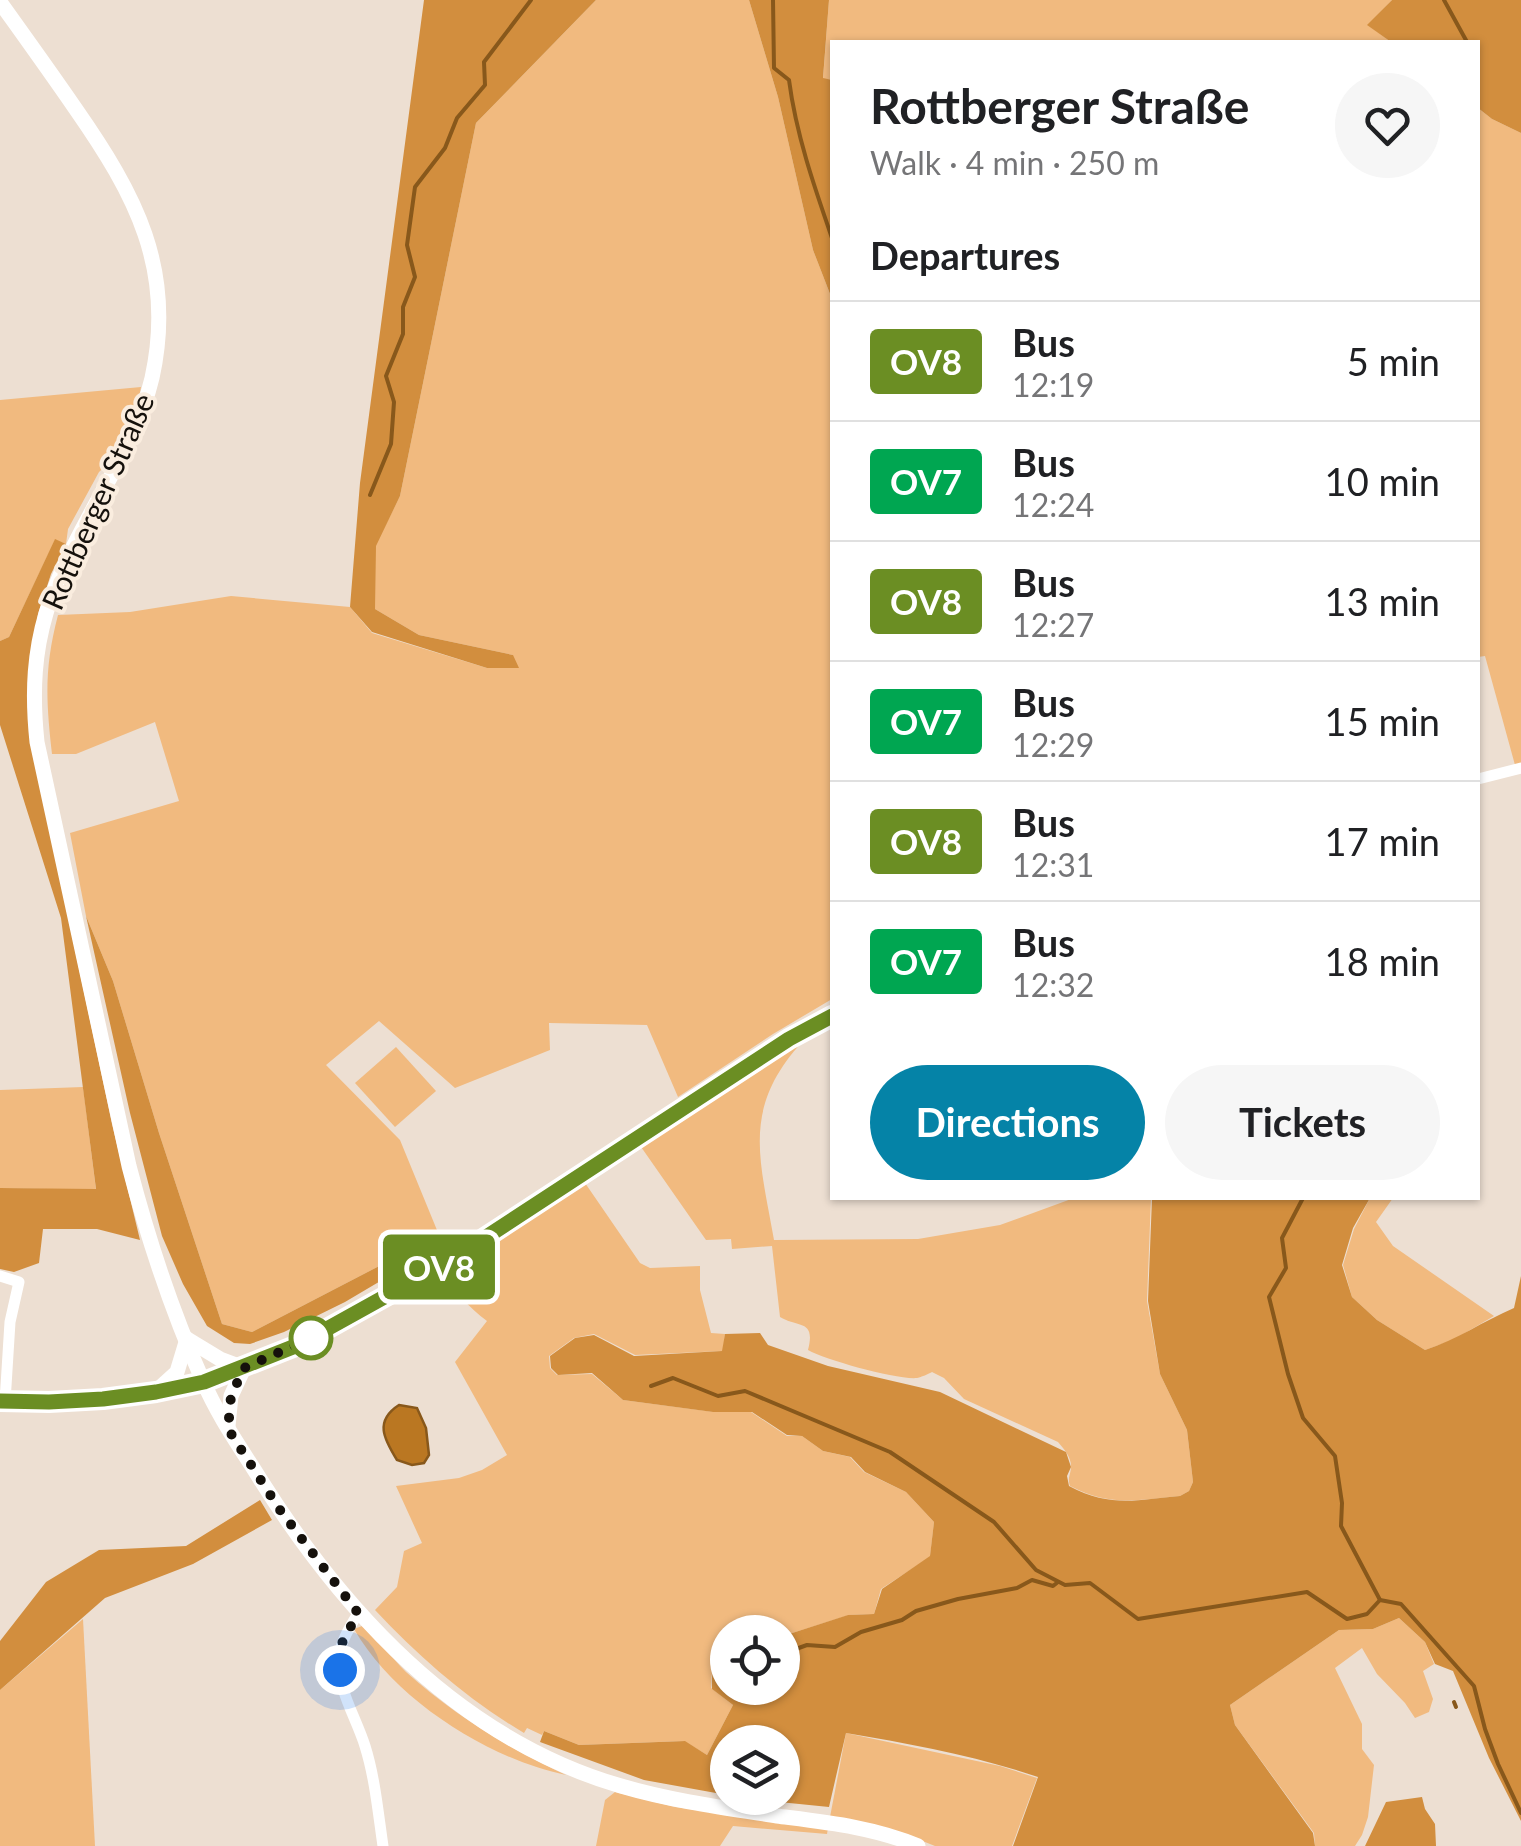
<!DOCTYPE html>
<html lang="en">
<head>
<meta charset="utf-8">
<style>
  :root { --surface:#fff; --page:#f6f6f6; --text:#202124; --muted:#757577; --line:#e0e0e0; --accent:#0583a7 }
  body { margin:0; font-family:Lato,sans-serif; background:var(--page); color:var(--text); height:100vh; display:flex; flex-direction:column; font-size:38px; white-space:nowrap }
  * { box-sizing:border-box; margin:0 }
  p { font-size:32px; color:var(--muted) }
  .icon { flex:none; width:55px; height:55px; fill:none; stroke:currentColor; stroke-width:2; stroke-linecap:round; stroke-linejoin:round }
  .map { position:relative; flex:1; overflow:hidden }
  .panel { position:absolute; left:830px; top:40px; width:650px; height:1160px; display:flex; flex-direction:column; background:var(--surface); border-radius:0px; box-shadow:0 2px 8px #0004 }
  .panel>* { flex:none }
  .badge { padding:0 20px; border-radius:8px; font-size:35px; line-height:65px }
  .buttons { position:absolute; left:710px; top:1615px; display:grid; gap:20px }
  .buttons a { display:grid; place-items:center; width:90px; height:90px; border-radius:50%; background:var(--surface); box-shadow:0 2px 8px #0004; font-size:50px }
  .you { position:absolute; width:50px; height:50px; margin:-25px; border:8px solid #fff; border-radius:50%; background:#1a73e8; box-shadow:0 0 0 15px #1a73e833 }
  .map>.badge { position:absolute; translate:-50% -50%; box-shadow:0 0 0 5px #fff }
  h2 { padding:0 40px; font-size:38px; line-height:90px }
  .round { display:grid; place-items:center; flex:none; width:105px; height:105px; border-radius:52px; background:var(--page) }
  .overview { display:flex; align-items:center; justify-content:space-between; height:170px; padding:0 40px }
  h1 { font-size:48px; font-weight:700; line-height:75px }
  .cta { display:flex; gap:20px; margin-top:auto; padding:20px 40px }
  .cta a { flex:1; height:115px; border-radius:60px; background:var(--accent); color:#fff; font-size:40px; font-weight:700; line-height:115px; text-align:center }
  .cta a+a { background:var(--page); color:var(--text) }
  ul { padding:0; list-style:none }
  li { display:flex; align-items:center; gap:30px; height:120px; padding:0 40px; border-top:2px solid var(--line) }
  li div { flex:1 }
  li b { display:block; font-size:38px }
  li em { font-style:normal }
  li .badge { min-width:110px; font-weight:700; text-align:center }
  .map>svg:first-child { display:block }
  .green { fill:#f1ba7f }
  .forest { fill:#d28e3e }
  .water { fill:#ba7722; stroke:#88581b; stroke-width:2.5 }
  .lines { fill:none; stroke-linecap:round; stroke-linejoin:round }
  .stream { stroke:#88581b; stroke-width:4 }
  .minor { stroke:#fff; stroke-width:11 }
  .major { stroke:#fff; stroke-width:15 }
  .line-casing { stroke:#fff; stroke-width:22 }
  .line { stroke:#6b8e23; stroke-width:15 }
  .walk { stroke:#15110c; stroke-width:10; stroke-dasharray:0 18 }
  .stop-dot { fill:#fff; stroke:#6b8e23; stroke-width:5 }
  .labels { text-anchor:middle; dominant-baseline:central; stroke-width:8; stroke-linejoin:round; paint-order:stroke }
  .street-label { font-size:30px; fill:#15110c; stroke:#faeddf }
</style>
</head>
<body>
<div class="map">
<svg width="1521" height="1846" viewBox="0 0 1521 1846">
  <rect width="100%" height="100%" fill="#eddfd2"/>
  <g class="green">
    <path d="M596 0H749L778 97 813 250 832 299V999L773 1034 678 1097 647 1025 549 1023 550 1050 455 1088 379 1021 326 1065 400 1140 439 1235 252 1332 222 1324 159 1133 113 981 86 916 70 833 179 801 155 722 76 754H52C46 701 44 668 58 615L130 612 231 596 350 607 372 633 487 668 513 655 419 635 375 609V546L400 496 476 123Z"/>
    <polygon points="829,0 1392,0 1368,25 1391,42 832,42 832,80 823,79"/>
    <polygon points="1478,108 1492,119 1521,133 1521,763 1515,765 1485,656 1478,657"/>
    <polygon points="141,387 137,407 112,464 104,467 99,472 68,529 66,544 55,540 9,637 0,641 0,400"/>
    <path d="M801 1038 802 1042C741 1109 760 1159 774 1240L918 1239 1000 1225 1074 1198H1151L1147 1301 1160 1374 1187 1430 1193 1482 1189 1491 1180 1496C1136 1500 1111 1507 1070 1486 1067 1477 1071 1475 1071 1466 1071 1457 1064 1449 1058 1442L964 1399 944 1378 932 1372C931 1373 919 1378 917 1378 897 1380 826 1360 808 1350 816 1319 798 1328 780 1317L772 1246 732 1249 731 1239 706 1240 639 1144 701 1102Z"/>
    <polygon points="396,1047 436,1091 395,1127 355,1083"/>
    <polygon points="83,1087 96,1190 0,1188 0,1090"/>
    <path d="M583 1180 640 1263 650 1268 700 1266V1290L711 1333 725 1334 723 1351 635 1355 594 1334 574 1338 549 1356 550 1368 557 1375 592 1374 623 1400 714 1412H751L787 1436H802L823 1451 850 1457 864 1472 906 1492 934 1522 930 1557 881 1589 874 1614 849 1615 783 1636 782 1632H728L727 1655C713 1664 711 1672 711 1688L733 1705 707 1755 684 1741 579 1745 544 1731 542 1735 527 1728 524 1733C467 1699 419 1657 375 1610L397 1587 404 1551 422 1543 396 1486 459 1478 482 1470 507 1455 455 1362 487 1321C468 1307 456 1292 443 1273Z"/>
    <polygon points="1370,1198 1393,1198 1376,1222 1393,1246 1494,1316 1453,1340 1425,1350 1377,1320 1352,1297 1343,1265 1354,1229"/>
    <polygon points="1399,1618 1425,1642 1434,1664 1423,1671 1433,1699 1429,1712 1415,1718 1405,1703 1377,1674 1362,1648 1335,1668 1362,1724 1362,1749 1374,1765 1368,1817 1362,1835 1355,1846 1315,1846 1314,1833 1235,1725 1230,1705 1339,1630 1373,1629"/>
    <polygon points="83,1619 95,1846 0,1846 0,1690"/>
    <path d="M362 1626C378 1639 391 1657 406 1672 454 1715 508 1748 566 1775 488 1759 394 1699 354 1629Z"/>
    <polygon points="846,1733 1000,1766 1037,1778 1012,1846 935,1846 900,1832 830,1817"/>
    <polygon points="615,1792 675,1807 828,1828 827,1834 733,1826 720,1846 596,1846 605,1800"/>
  </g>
  <g class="forest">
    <polygon points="424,0 596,0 476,123 400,496 376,546 375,609 419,635 513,655 519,668 487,668 372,632 350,607 360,483"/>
    <polygon points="749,0 829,0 823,78 832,80 832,299 813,250 778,97"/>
    <polygon points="1392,0 1521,0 1521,133 1492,119 1478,108 1478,42 1391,42 1367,25"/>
    <polygon points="55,539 66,544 51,574 38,614 29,673 70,926 112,1124 140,1240 97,1229 43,1229 39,1263 14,1272 0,1269 0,1188 96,1189 61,918 0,725 0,641 9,637"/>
    <polygon points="86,916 113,981 159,1133 222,1324 252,1332 439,1235 443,1244 345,1302 284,1332 250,1344 234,1343 207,1326 183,1284 162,1236 130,1113"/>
    <path d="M1152 1198H1370L1353 1228 1342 1265 1352 1297 1377 1320 1425 1350C1457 1340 1483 1321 1514 1308L1521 1276V1821L1489 1758 1453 1671 1435 1664 1425 1642 1399 1618 1373 1629 1339 1630 1230 1705 1235 1725 1313 1833 1315 1846H1013L1038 1777C976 1756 911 1744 846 1733L829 1807 741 1798H782V1742H728L727 1795 644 1780 540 1742 544 1731 579 1745 685 1741 707 1755 733 1705 712 1689C711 1673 713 1664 727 1656L728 1688H782L783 1636 848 1615 874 1614 882 1589 930 1556 934 1522 906 1492 865 1472 851 1457 823 1451 802 1436 787 1435 752 1412H713L623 1400 592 1373 558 1375 551 1368 550 1356 575 1338 594 1335 634 1356 722 1351 725 1334 760 1333 768 1345 828 1366 940 1392 1066 1452 1071 1467 1067 1476 1069 1486C1111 1508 1136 1500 1180 1496L1189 1491 1193 1482 1187 1430 1160 1374 1148 1301Z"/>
    <polygon points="260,1500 272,1520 193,1564 105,1598 0,1690 0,1641 46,1582 99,1550 186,1546"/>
    <polygon points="1422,1797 1425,1809 1435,1824 1436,1846 1365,1846 1386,1802"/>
  </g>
  <path class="water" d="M399 1405 417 1408 426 1428 429 1455 424 1463 412 1465 397 1460C384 1439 374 1421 399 1405Z"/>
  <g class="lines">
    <g class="stream">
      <path d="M773 0 774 68 789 80C796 134 814 186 832 238"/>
      <polyline points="1444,0 1467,42"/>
      <polyline points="370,495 391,444 394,402 386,376 403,334 403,307 415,277 407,245 415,187 445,148 457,118 485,85 484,62 531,0"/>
      <polyline points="1303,1198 1282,1238 1286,1268 1269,1297 1288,1374 1303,1418 1335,1456 1342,1503 1341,1526 1380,1600 1401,1604 1474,1686 1485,1729 1498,1764 1521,1813"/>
      <polyline points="651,1386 673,1378 718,1396 745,1391 890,1452 994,1522 1036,1570 1065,1585 1090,1583 1138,1619 1307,1592 1347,1619 1367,1614 1380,1600"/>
      <polyline points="782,1654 807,1645 835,1647 861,1632 902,1620 916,1611 958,1599 1017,1588 1032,1580 1053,1586 1058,1582"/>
      <polyline points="1454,1702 1456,1707"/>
    </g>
    <g class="minor">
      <polyline points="1478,779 1521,768"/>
      <polyline points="0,1276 19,1282 10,1322 5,1402"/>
      <polyline points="203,1382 298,1345 451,1260 789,1039 832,1016"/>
      <path d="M358 1613C351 1626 341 1640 339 1656 336 1687 356 1717 365 1746 375 1778 378 1812 383 1846"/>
    </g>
    <g class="major">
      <path d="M0 2C25 37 51 73 75 108 135 194 176 269 152 378 142 420 121 459 100 496 51 586 26 637 37 742L129 1166C148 1239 172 1312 203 1381 218 1416 240 1447 260 1479 346 1616 462 1740 621 1786 672 1801 725 1808 777 1816 824 1822 874 1827 918 1846"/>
      <polyline points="187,1339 220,1359 244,1368 231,1396 228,1426"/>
      <polyline points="155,1392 177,1372 187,1339"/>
      <path d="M0 1401C68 1407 137 1396 203 1382"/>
    </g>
  </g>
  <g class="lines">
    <g class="line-casing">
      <polyline id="line" points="0,1401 49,1402 103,1399 156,1392 204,1382 298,1345 451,1260 789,1039 832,1016"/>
    </g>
    <use href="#line" class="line"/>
    <polyline class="walk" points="311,1338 244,1368 231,1396 228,1429 280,1510 358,1613 341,1645 340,1670"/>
  </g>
  <circle class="stop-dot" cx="311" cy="1338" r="20"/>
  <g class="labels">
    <g class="street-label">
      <text transform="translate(97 501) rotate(-66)">Rottberger Straße</text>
    </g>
  </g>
</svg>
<div class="buttons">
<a><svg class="icon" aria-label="locate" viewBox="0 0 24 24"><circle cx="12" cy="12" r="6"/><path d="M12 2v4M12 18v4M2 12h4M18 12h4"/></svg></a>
<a><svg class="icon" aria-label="layers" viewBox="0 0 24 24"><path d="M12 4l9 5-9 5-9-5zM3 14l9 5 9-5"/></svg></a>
</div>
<div class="you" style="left:340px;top:1670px"></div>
<b class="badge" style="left:439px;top:1267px;background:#6b8e23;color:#fff">OV8</b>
<section class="panel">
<div class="overview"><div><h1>Rottberger Straße</h1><p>Walk · 4 min · 250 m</p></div><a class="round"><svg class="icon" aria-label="heart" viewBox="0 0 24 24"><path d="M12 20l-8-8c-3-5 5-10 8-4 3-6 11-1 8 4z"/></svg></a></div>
<h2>Departures</h2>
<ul>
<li><span class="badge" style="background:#6b8e23;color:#fff">OV8</span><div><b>Bus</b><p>12:19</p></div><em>5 min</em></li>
<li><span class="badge" style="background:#00a651;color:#fff">OV7</span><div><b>Bus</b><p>12:24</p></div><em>10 min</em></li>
<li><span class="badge" style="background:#6b8e23;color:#fff">OV8</span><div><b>Bus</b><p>12:27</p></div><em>13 min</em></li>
<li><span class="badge" style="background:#00a651;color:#fff">OV7</span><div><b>Bus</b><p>12:29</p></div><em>15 min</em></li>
<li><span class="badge" style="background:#6b8e23;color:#fff">OV8</span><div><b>Bus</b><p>12:31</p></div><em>17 min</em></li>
<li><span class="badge" style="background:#00a651;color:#fff">OV7</span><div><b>Bus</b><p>12:32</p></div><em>18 min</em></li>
</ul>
<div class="cta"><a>Directions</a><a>Tickets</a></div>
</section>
</div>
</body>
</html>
